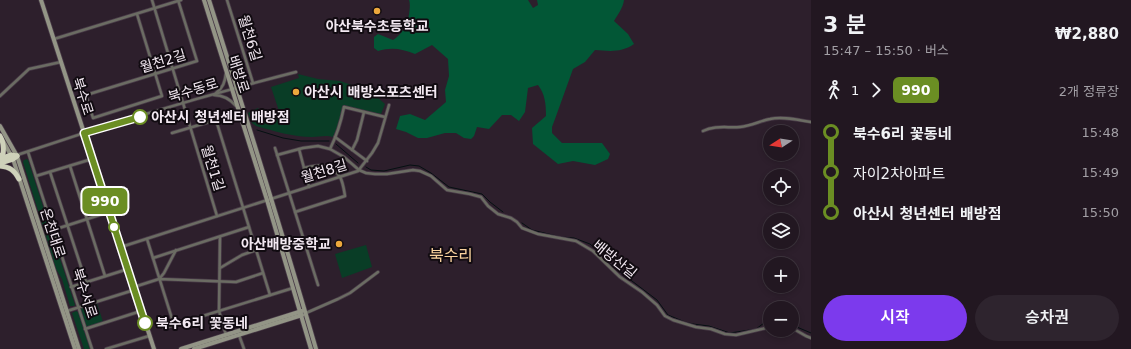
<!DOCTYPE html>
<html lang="ko">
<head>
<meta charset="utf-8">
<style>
  :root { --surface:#221721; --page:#2e242e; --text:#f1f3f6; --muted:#a29fa5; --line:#3f363f; --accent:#7c3aed }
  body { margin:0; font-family:"DejaVu Sans","Noto Sans KR",sans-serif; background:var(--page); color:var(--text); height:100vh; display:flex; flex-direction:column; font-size:15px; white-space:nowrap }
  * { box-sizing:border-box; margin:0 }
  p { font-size:13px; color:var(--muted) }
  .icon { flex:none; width:22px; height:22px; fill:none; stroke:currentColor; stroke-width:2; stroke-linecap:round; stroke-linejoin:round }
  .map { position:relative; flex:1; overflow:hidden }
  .sheet { display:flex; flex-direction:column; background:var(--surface); width:320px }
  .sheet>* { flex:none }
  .badge { padding:0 8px; border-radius:6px; font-size:14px; line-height:26px }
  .needle { width:26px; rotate:258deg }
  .tools { position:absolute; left:763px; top:125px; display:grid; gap:8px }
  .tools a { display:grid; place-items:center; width:36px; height:36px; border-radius:50%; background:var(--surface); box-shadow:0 2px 6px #0003,0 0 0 1px var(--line); font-size:20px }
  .map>.badge { position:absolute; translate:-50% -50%; box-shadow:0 0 0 2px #fff }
  .legs { display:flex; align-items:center; gap:6px; height:44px; padding:0 12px; font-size:13px }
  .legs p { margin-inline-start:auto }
  .overview { display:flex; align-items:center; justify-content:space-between; height:68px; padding:0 12px }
  h1 { font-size:22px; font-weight:600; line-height:30px }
  .button { display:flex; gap:8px; margin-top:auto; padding:8px 12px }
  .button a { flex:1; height:46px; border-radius:24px; background:var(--accent); color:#fff; font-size:16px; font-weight:600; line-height:46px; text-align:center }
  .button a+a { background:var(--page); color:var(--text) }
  ul { padding:0 12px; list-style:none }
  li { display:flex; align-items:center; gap:14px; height:40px; font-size:15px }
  li i { display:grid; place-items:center; width:6px; height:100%; margin:0 5px; background:currentColor }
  li i::after { content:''; width:10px; height:10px; margin:-5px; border:3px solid; border-radius:50%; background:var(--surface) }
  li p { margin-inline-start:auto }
  li:first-child i { background:linear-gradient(#0000 50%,currentColor 0) }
  li:last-child i { background:linear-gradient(currentColor 50%,#0000 0) }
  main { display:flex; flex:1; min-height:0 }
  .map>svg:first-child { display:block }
  .green { fill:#093d26 }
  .forest { fill:#025736 }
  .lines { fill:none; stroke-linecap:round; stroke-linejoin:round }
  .stream { stroke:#051012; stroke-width:1 }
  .street-casing { stroke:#493b48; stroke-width:4 }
  .secondary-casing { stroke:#493b48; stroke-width:5.5 }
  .highway-casing { stroke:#493b48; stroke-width:6 }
  .street { stroke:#6b6c63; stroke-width:2.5 }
  .secondary { stroke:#939586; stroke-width:4 }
  .highway { stroke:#ced1ba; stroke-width:5 }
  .line-1-casing { stroke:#fff; stroke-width:9 }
  .line-1 { stroke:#6b8e23; stroke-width:6 }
  .poi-dot { fill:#eda83c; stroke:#110b11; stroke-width:1.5 }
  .stop-1-dot { fill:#fff; stroke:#6b8e23; stroke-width:2 }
  .labels { text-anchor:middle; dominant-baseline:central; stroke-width:4; stroke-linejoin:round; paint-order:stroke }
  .poi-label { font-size:14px; font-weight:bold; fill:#f3e9f2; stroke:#110b11 }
  .street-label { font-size:14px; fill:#f3e9f2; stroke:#110b11 }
  .stop-label { font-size:14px; font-weight:bold; fill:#f3e9f2; stroke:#110b11; text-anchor:start }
  .quarter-label { font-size:16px; fill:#fad39f; stroke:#110b11 }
</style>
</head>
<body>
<main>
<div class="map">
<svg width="811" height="349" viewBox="0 0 811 349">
  <rect width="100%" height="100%" fill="#2d1f2c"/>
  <g class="green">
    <path d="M298 74 318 79 340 81 358 87 377 97 385 104 381 114 343 106 340 121 333 137C325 135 320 137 312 137 293 137 274 131 256 126L252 123 248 113 258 108 263 116 279 111 271 87 299 78Z"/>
    <polygon points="27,159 28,160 75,305 74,306 70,306 62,279 56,269 23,162 24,160"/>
    <polygon points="366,245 372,267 342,278 335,254"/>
    <polygon points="97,303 103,322 87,327 85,327 80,310 81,308"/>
    <polygon points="76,311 78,312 90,349 84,349 72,313"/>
  </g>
  <path class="forest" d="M409 0H528L533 8 538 5 537 0H624C623 8 618 14 614 21L628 34 634 44C621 53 609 51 595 50L585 62 573 69 555 119 552 127V133L562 143H602L610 154 608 159 595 165 573 161 558 164 533 144 532 128 546 116C546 104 545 94 538 85L528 88 525 112 519 121 511 115H502L489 129 477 127 474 136 471 139 464 138 456 133H445L427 138H418L406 132 396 129 400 116 410 114 425 120 446 102 445 90 449 76 448 59 432 45 415 54C402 49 392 47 378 51L374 48V37L378 34 393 40C398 37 405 29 407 23 409 18 411 4 409 0Z"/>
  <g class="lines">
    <g class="stream">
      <polyline points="257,130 283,138 301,141 329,141"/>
      <polyline points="336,144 358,163"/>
      <polyline points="366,167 371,170 384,171 410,165 419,166 431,173 449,187 482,194 490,202 503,212"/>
      <polyline points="522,223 532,230 561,237 574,238 590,244 598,251 607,262 657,300 668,315 685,322 693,324 709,326 730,333 756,329 764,323 770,321"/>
      <polyline points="792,325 811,333"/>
    </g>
    <g class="street-casing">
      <g id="street">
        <polyline points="152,0 217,216"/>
        <polyline points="227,0 253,83"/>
        <polyline points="54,39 181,0"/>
        <path d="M216 93C223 88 225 82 226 73"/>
        <polyline points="86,95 93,118 162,96 137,14"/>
        <path d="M214 95C223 95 230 99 236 106"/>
        <polyline points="0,96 29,69 61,62"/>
        <polyline points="73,99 197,61 178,0"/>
        <path d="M703 131C715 125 727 128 740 127 751 126 760 121 770 119 783 116 798 120 811 122"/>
        <polyline points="172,133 216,120 270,295"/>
        <polyline points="335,137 367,161"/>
        <polyline points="275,148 318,285"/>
        <polyline points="299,149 309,187"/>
        <path d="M330 149C337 135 341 122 344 107L385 117"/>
        <polyline points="352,150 357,140 364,112"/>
        <polyline points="28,152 92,349"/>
        <path d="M17 155C109 124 202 96 296 72"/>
        <polyline points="277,155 303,148 318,146 330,149 344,157 359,170 366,173 375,174 387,174 413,170 420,171 431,176 447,190 470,194 481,197 488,206 498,214 511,218 517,222 522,228 538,234 576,241 593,251 620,277 642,292 657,305 665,316 673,320 696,327 711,329 725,334 736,335 770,327"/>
        <polyline points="70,166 105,276"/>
        <polyline points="50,172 86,282"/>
        <polyline points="36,176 92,159"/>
        <path d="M295 212 345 196C344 190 343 182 340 177 331 163 318 164 304 168"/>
        <polyline points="53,230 109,212"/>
        <polyline points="220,237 219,311 226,335"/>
        <polyline points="147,239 174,325"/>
        <polyline points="121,247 358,171 372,153 378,143 389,105"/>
        <polyline points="153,258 249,227"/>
        <polyline points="220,268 242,255 279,242"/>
        <polyline points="160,278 164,273 176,250"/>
        <polyline points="71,287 128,269"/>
        <polyline points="134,287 159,279 236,282 263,273"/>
        <polyline points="67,311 134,290"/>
        <polyline points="306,313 338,299 350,293 378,272"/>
        <polyline points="164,328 293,288"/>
        <polyline points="792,328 806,336 811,338"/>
        <polyline points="85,329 141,311"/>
        <polyline points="239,335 244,349"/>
        <polyline points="106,349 149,336"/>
      </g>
    </g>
    <g class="secondary-casing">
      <g id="secondary">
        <polyline points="41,0 154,349"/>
        <polyline points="204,0 267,200 311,349"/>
        <path d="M209 0C246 116 282 232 316 349"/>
        <polyline points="0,126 17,156 79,349"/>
        <polyline points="3,141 13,159 75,349"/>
        <polyline points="181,349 302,311"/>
        <polyline points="194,349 302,315"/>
      </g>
    </g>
    <g class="highway-casing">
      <g id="highway">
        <path d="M0 136C3 141 4 147 3 154L0 156"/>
        <polyline points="0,159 11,155 17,156"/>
        <polyline points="0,163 13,159 17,156"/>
        <path d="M0 166C10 167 14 170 19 179"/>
      </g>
    </g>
    <use href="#street" class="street"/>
    <use href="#secondary" class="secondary"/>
    <use href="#highway" class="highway"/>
  </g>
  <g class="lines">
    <g class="line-1-casing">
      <polyline id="line-1" points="140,117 84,133 145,323"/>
    </g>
    <use href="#line-1" class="line-1"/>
  </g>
  <g class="poi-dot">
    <circle cx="377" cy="11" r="4"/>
    <circle cx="296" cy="92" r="4"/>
    <circle cx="339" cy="244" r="4"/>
  </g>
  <g class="stop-1-dot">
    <circle cx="140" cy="117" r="7"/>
    <circle cx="114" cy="227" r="5"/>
    <circle cx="145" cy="323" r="7"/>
  </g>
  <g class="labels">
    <g class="poi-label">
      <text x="377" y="26">아산북수초등학교</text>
      <text x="304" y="92" text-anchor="start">아산시 배방스포츠센터</text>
      <text x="331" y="244" text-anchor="end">아산배방중학교</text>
    </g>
    <g class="street-label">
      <text transform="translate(250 38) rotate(73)">월천6길</text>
      <text transform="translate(163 61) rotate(-17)">월천2길</text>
      <text transform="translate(239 74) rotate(72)">배방로</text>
      <text transform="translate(193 90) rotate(-17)">북수동로</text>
      <text transform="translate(83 96) rotate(72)">북수로</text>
      <text transform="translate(213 168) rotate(73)">월천1길</text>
      <text transform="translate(324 171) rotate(-17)">월천8길</text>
      <text transform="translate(53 233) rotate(72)">온천대로</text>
      <text transform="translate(615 259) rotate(39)">배방산길</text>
      <text transform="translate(85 293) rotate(72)">북수서로</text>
    </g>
    <g class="stop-label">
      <text x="151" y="117">아산시 청년센터 배방점</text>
      <text x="156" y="323">북수6리 꽃동네</text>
    </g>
    <g class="quarter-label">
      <text x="451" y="255">북수리</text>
    </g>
  </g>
</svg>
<div class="tools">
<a><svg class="needle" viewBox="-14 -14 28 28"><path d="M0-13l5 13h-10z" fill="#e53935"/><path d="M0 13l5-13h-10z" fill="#a29fa5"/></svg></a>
<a><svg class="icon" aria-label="locate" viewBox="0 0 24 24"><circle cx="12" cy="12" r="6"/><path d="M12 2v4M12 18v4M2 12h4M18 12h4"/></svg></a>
<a><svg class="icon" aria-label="layers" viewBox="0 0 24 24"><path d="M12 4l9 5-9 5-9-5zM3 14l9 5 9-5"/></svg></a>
<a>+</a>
<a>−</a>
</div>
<b class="badge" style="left:105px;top:201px;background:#6b8e23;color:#fff">990</b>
</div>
<section class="sheet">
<div class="overview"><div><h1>3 분</h1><p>15:47 – 15:50 · 버스</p></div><b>₩2,880</b></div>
<div class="legs"><svg class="icon" aria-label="walk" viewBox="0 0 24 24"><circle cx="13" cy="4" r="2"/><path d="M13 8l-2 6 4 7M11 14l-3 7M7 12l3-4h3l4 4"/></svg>1<svg class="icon" aria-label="forward" viewBox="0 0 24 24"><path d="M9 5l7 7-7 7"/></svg><b class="badge" style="background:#6b8e23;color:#fff">990</b><p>2개 정류장</p></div>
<ul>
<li><i style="color:#6b8e23"></i><b>북수6리 꽃동네</b><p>15:48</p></li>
<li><i style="color:#6b8e23"></i><span>자이2차아파트</span><p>15:49</p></li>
<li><i style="color:#6b8e23"></i><b>아산시 청년센터 배방점</b><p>15:50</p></li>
</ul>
<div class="button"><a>시작</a><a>승차권</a></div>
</section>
</main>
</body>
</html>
